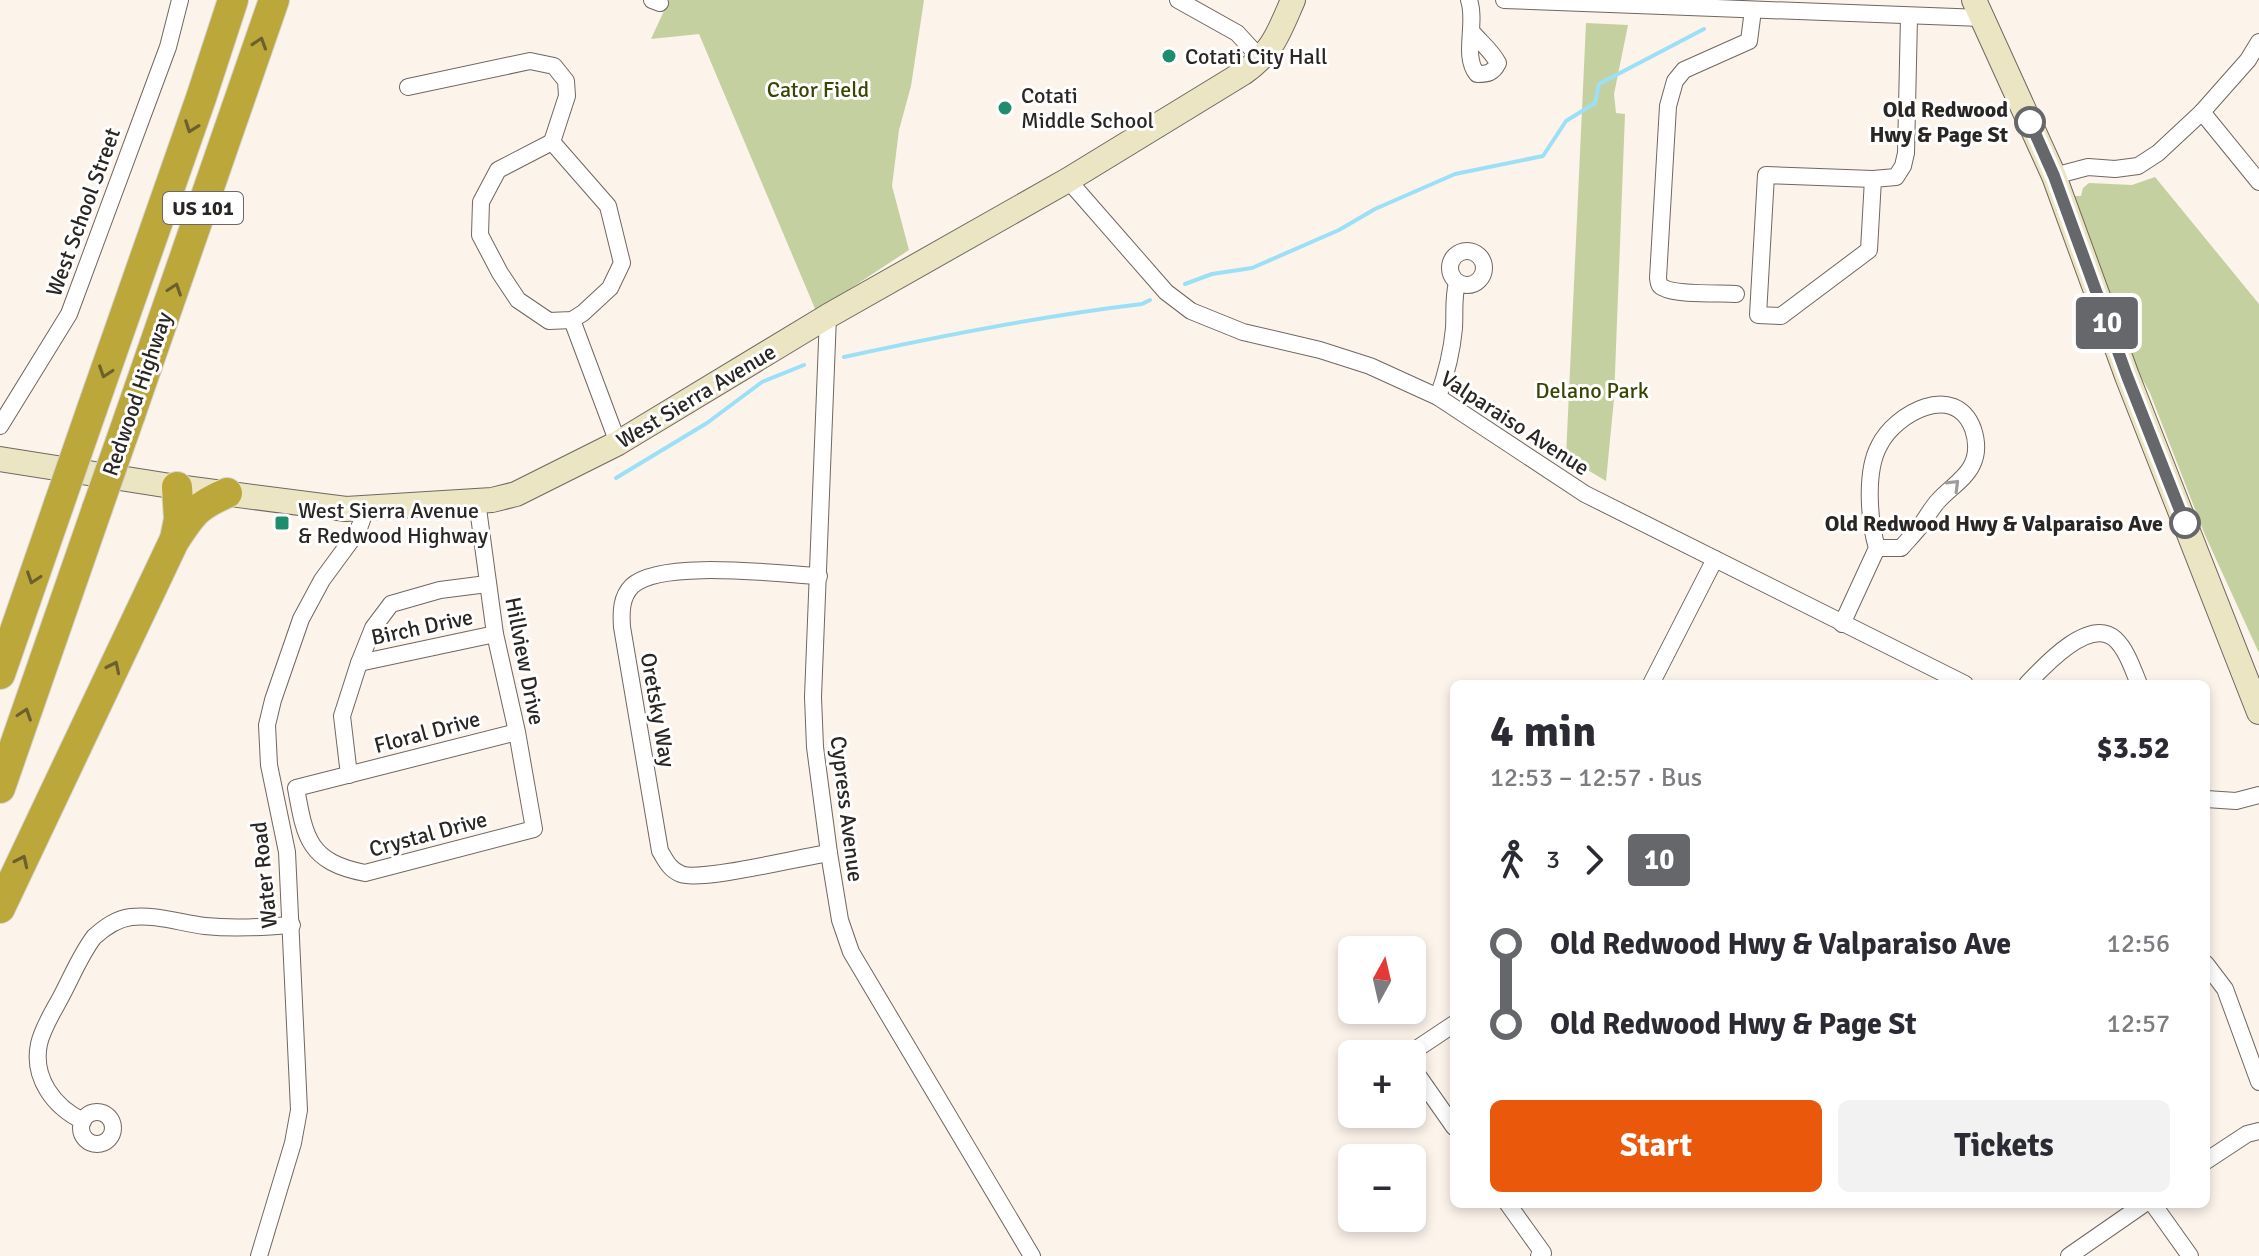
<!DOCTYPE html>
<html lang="en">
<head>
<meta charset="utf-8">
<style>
  :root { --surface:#fff; --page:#f2f2f3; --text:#2b2b33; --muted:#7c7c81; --accent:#ea580c }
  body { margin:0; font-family:Signika,sans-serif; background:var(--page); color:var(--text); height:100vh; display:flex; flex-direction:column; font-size:30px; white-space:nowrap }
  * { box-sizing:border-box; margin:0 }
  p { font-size:26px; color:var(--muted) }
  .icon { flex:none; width:44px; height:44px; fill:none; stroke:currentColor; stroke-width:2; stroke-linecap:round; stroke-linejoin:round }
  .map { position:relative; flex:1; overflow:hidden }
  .drawer { position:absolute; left:1450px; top:680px; width:760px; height:528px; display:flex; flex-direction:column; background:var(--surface); border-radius:12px; box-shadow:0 4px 12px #0003 }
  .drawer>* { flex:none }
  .badge { padding:0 16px; border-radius:6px; font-size:28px; line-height:52px }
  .needle { width:52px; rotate:8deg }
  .fabs { position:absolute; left:1338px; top:936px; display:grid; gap:16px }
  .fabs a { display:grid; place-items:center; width:88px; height:88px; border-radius:12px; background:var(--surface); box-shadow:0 4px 12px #0003; font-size:40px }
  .map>.badge { position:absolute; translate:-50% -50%; box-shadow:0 0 0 4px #fff }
  .legs { display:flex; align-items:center; gap:12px; height:88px; padding:0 40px; font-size:26px }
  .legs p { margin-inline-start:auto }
  .head { display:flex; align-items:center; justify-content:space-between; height:136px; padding:0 40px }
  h1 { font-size:44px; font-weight:700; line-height:60px }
  .button { display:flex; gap:16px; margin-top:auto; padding:16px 40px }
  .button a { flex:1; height:92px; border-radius:12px; background:var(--accent); color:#fff; font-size:32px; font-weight:700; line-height:92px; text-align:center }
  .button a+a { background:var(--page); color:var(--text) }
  ul { padding:0 40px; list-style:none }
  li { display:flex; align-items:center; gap:28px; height:80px; font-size:30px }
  li i { display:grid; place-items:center; width:12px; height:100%; margin:0 10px; background:currentColor }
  li i::after { content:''; width:20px; height:20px; margin:-10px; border:6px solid; border-radius:50%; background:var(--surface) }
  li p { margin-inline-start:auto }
  li:first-child i { background:linear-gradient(#0000 50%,currentColor 0) }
  li:last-child i { background:linear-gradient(currentColor 50%,#0000 0) }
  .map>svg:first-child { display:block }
  .green { fill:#c4d09f }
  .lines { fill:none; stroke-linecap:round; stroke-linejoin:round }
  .stream { stroke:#9ce0f7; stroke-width:4 }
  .minor-casing { stroke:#6f6761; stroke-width:18 }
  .secondary-casing { stroke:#6f6761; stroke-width:26 }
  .motorway-casing { stroke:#d4d4d3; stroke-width:32 }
  .minor { stroke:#fff; stroke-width:16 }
  .secondary { stroke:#ebe5c4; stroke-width:24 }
  .motorway { stroke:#bca73b; stroke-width:30 }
  .motorway-bridge-casing { stroke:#d4d4d3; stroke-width:32; stroke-linecap:butt }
  .motorway-bridge { stroke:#bca73b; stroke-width:30 }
  .oneway { stroke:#6c602e }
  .oneway2 { stroke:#9f9d9c }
  .line-1-casing { stroke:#fff; stroke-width:18 }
  .line-1 { stroke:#65676a; stroke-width:12 }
  .poi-dot { fill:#1f8c6b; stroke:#fff; stroke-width:3 }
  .stop-1-dot { fill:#fff; stroke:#65676a; stroke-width:4 }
  .labels { text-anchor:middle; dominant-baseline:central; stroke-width:6; stroke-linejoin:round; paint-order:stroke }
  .shield { fill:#fff; stroke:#6a6766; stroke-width:2 }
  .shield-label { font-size:20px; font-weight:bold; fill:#2a2624 }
  .poi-label { font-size:22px; fill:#2a2624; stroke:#fff; text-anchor:start }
  .park-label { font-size:22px; fill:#3b4503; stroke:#fff }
  .stop-label { font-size:22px; font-weight:bold; fill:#2a2624; stroke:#fff; text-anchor:end }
  .street-label { font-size:22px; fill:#2a2624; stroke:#fff }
</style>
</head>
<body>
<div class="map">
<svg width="2259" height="1256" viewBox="0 0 2259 1256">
  <rect width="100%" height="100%" fill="#fcf3eb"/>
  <g class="green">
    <polygon points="669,0 924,0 911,86 899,130 892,186 909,250 816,311 699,34 651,39"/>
    <polygon points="1586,23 1628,25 1614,94 1616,113 1625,114 1614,399 1606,481 1566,457"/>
    <polygon points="2155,177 2259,304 2259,653 2205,535 2150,393 2139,373 2074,205 2073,196 2081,196 2083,188 2089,183 2132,185"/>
  </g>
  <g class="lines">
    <g class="stream">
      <polyline points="1185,284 1212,274 1252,268 1339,230 1375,209 1455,174 1543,156 1566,121 1595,103 1599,84 1704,29"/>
      <path d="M844 357C944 335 1041 316 1142 304L1150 300"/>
      <polyline points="616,478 707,423 762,382 804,365"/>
    </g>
    <g class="minor-casing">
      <g id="minor">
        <polyline points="652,0 660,3"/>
        <polyline points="1178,0 1237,33 1262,60"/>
        <path d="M1469 0C1477 23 1462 56 1477 74 1488 74 1493 73 1498 63 1491 50 1481 43 1472 32"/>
        <polyline points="1504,0 1982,18"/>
        <polyline points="408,87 530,61 554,66 566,81 567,96 552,142"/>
        <polyline points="2202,112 2259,182"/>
        <polygon points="552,142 608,206 622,263 610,288 583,313 572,320 549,321 518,300 500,273 480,235 481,202 498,170"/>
        <polyline points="2054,176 2088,167 2115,169 2138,166 2158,153 2202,112 2248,60 2259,42"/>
        <polyline points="1873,179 1766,175 1758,315 1781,316 1869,250 1873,179 1896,177 1903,166 1906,153 1909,17"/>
        <polyline points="1068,180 1166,292 1191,311 1243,332 1320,350 1370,366 1438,397 1585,494 1965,684"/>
        <circle cx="1467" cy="268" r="17"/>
        <path d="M1736 294C1720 293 1676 295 1664 288 1658 286 1659 283 1658 278L1668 106 1675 81 1684 70 1749 41 1753 10"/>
        <polyline points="828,316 813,697 815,747 829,853 840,920 851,952 1032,1256"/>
        <polyline points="572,320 618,443"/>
        <path d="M1438 397C1446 375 1452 351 1454 328 1455 312 1453 298 1457 283"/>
        <polyline points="0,426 69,314 168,47 180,0"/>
        <path d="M477 501 495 634 517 732 534 829 365 873C309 862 305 839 296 788L517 732"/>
        <path d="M819 576C779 574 660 559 632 586 621 597 621 612 622 627L660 851C666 861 670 870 681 874 700 882 801 857 829 853"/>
        <path d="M1842 624 1877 548C1869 521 1865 472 1879 446 1895 413 1955 381 1973 429 1977 441 1978 453 1972 465 1966 478 1949 489 1939 500 1932 507 1927 517 1921 525 1915 533 1908 540 1901 548H1877"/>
        <polyline points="359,663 495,634"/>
        <polyline points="1651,684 1715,559"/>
        <path d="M2027 684C2043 667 2089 616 2115 639 2127 650 2133 670 2139 684"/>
        <polyline points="349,775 342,716 359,663 373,628 391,604 440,590 487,584"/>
        <polyline points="2206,799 2236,801 2259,795"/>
        <polyline points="2206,964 2225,989 2259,1082"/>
        <polyline points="1409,1054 1454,1024"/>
        <polyline points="1412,1067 1454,1127"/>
        <circle cx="97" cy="1128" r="16"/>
        <path d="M83 1121C54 1107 32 1078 39 1044 43 1026 55 1009 63 993 73 974 81 954 94 937 105 927 116 919 131 917 155 914 181 923 205 926 234 929 263 927 292 925"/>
        <polyline points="2206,1161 2247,1134 2259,1131"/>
        <polyline points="1508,1204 1543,1253 1539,1256"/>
        <polyline points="2153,1204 2190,1256"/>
        <polyline points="259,1256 293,1143 299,1110 287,852 269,765 267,725 273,700 301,619 322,580 358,531 363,517 362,509"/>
        <polyline points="2069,1256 2144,1204"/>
      </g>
    </g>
    <g class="secondary-casing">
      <g id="secondary">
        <polyline points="1974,0 2054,176 2127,376 2259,712"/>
        <path d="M0 459 177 487 346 509 492 500 516 494 618 443 828 316 1068 180 1243 73C1273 52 1279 32 1293 0"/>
      </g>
    </g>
    <g class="motorway-casing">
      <g id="motorway">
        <polyline points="92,409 201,98 233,0"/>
        <polyline points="130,415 274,0"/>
        <polyline points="175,539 179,519 177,487"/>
        <polyline points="0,674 59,504"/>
        <polyline points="0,788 97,509"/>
        <path d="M0 908 174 541C192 514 196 506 227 493"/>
      </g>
    </g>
    <use href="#minor" class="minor"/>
    <use href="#secondary" class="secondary"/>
    <use href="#motorway" class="motorway"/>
    <g class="motorway-bridge-casing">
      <g id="motorway-bridge">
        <polyline points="59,504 92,409"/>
        <polyline points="97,509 130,415"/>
      </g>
    </g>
    <use href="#motorway-bridge" class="motorway-bridge"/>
  </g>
  <defs><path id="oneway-chevron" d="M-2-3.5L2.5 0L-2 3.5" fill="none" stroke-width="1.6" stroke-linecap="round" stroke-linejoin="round" transform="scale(2)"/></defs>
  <g class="oneway">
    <use href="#oneway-chevron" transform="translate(260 43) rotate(-72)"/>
    <use href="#oneway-chevron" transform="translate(191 127) rotate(110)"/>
    <use href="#oneway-chevron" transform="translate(175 289) rotate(-71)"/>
    <use href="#oneway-chevron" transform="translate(105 372) rotate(109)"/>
    <use href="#oneway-chevron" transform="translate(33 578) rotate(109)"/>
    <use href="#oneway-chevron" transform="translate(114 667) rotate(-64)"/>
    <use href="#oneway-chevron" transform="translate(25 714) rotate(-71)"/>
    <use href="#oneway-chevron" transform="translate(22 861) rotate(-65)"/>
  </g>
  <use class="oneway2" href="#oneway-chevron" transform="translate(1954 485) rotate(-45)"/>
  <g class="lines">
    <g class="line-1-casing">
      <polyline id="line-1" points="2030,122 2054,176 2127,376 2185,523"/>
    </g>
    <use href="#line-1" class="line-1"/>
  </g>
  <g class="poi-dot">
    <circle cx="1169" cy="56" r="8"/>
    <circle cx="1005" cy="108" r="8"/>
    <rect x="274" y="515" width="16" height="16" rx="4"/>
  </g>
  <g class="stop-1-dot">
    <circle cx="2030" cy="122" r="14"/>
    <circle cx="2185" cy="523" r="14"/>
  </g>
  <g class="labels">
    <rect class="shield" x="163" y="192" width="80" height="32" rx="6"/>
    <g class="shield-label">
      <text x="203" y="208">US 101</text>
    </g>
    <g class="poi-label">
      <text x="1185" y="56">Cotati City Hall</text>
      <text x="1021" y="95">Cotati<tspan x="1021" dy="25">Middle School</tspan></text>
      <text x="298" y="510">West Sierra Avenue<tspan x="298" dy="25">&amp; Redwood Highway</tspan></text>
    </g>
    <g class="park-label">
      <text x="818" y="89">Cator Field</text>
      <text x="1592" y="390">Delano Park</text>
    </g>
    <g class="stop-label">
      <text x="2008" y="109">Old Redwood<tspan x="2008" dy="25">Hwy &amp; Page St</tspan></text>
      <text x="2163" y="523">Old Redwood Hwy &amp; Valparaiso Ave</text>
    </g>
    <g class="street-label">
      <text transform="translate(83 212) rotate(-70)">West School Street</text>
      <text transform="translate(137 394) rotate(-71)">Redwood Highway</text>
      <text transform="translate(696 396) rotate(-31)">West Sierra Avenue</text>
      <text transform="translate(1515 423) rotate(33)">Valparaiso Avenue</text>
      <text transform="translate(422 627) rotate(-12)">Birch Drive</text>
      <text transform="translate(525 661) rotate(79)">Hillview Drive</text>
      <text transform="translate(658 710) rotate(80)">Oretsky Way</text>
      <text transform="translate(427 732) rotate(-15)">Floral Drive</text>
      <text transform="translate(847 809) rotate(83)">Cypress Avenue</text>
      <text transform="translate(428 834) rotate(-15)">Crystal Drive</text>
      <text transform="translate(264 875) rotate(-96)">Water Road</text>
    </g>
  </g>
</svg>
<div class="fabs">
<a><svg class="needle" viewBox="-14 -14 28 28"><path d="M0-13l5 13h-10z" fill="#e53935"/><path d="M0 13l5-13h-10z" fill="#7c7c81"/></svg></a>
<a>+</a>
<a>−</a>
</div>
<b class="badge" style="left:2107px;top:323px;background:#65676a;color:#fff">10</b>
<section class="drawer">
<div class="head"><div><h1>4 min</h1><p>12:53 – 12:57 · Bus</p></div><b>$3.52</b></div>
<div class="legs"><svg class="icon" aria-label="walk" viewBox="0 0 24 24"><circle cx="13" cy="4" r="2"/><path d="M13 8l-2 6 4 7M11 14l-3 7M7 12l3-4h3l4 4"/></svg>3<svg class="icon" aria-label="forward" viewBox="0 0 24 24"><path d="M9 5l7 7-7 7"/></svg><b class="badge" style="background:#65676a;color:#fff">10</b></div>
<ul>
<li><i style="color:#65676a"></i><b>Old Redwood Hwy &amp; Valparaiso Ave</b><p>12:56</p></li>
<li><i style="color:#65676a"></i><b>Old Redwood Hwy &amp; Page St</b><p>12:57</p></li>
</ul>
<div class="button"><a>Start</a><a>Tickets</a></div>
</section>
</div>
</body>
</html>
